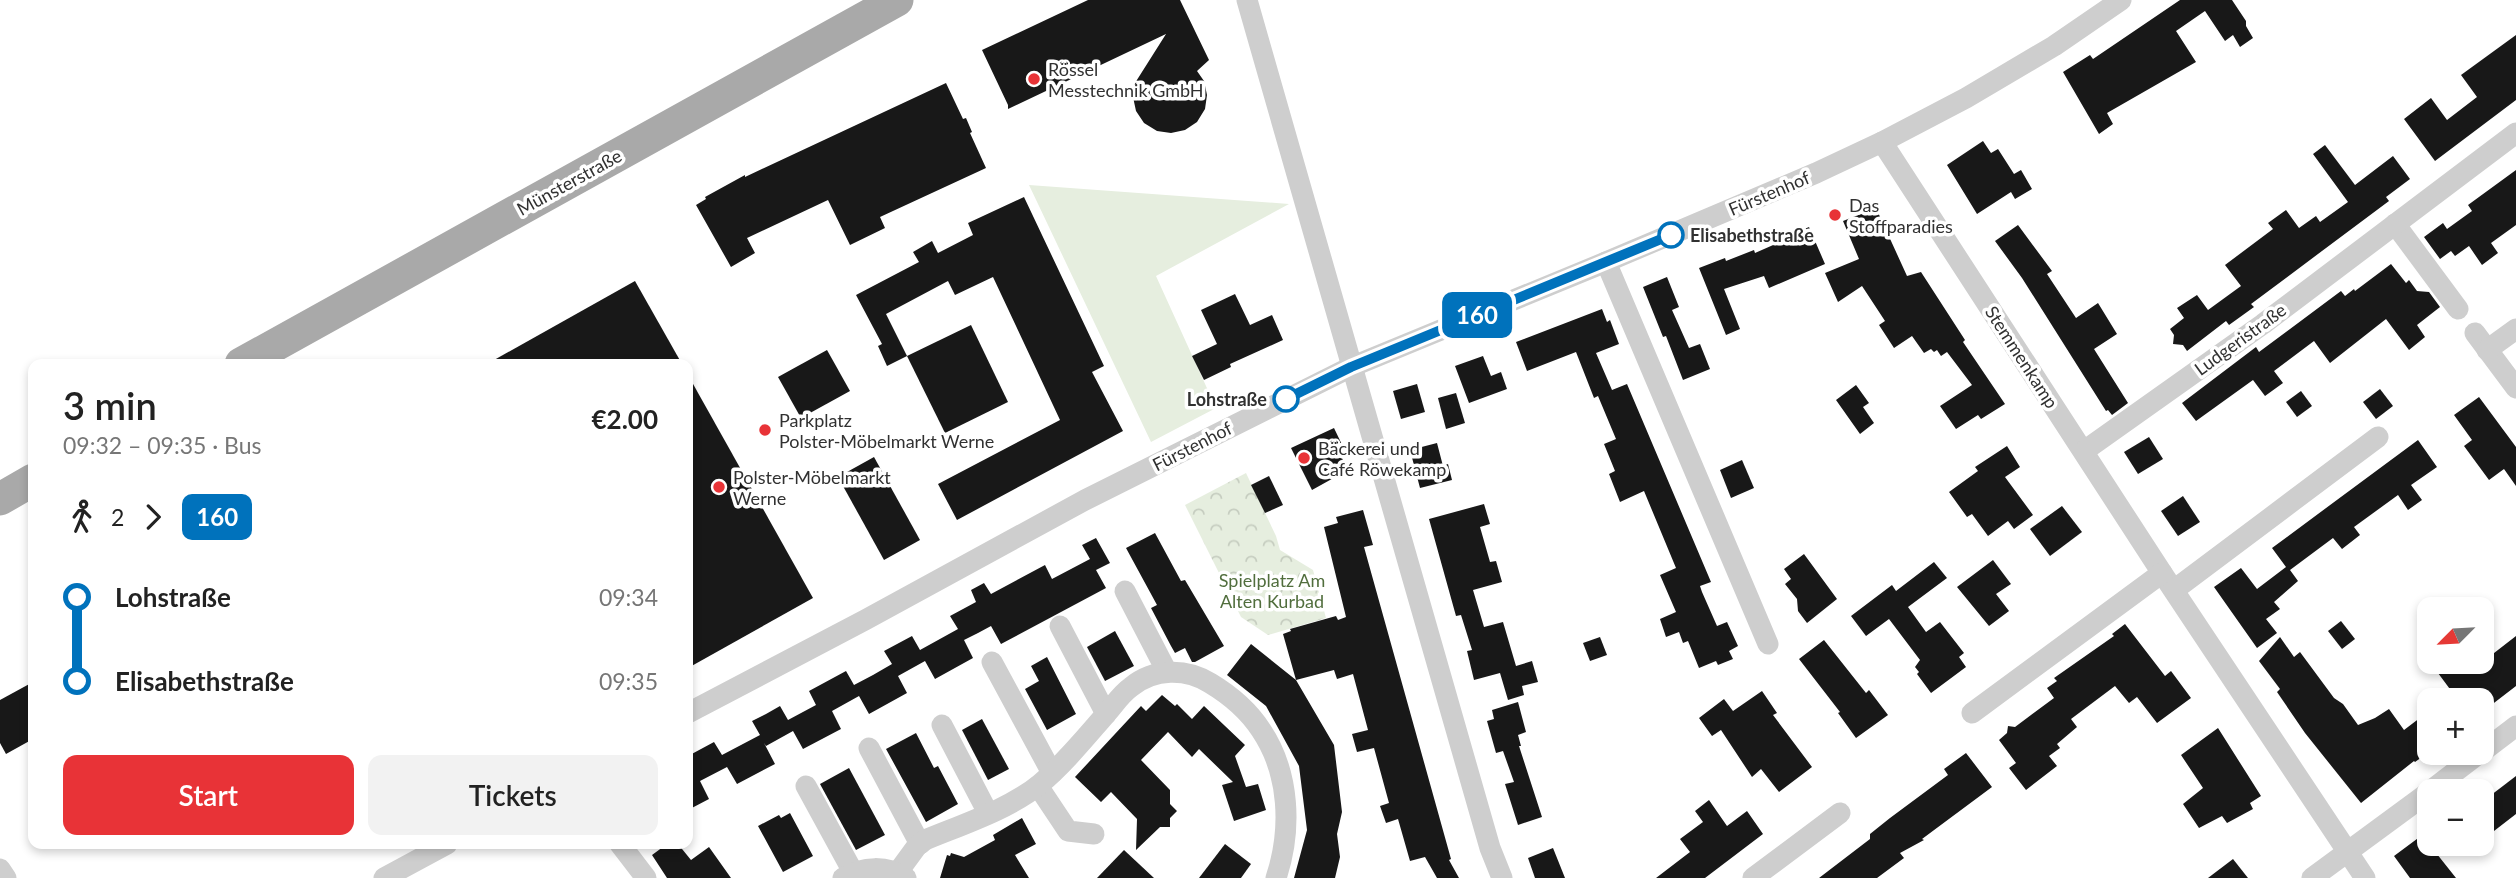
<!DOCTYPE html>
<html lang="en">
<head>
<meta charset="utf-8">
<style>
  :root { --surface:#fff; --page:#f2f2f2; --text:#222; --muted:#767676; --accent:#e83337 }
  body { margin:0; font-family:Lato,sans-serif; background:var(--page); color:var(--text); height:100vh; display:flex; flex-direction:column; font-size:26px; white-space:nowrap }
  * { box-sizing:border-box; margin:0 }
  p { font-size:23px; color:var(--muted) }
  .icon { flex:none; width:38px; height:38px; fill:none; stroke:currentColor; stroke-width:2; stroke-linecap:round; stroke-linejoin:round }
  .map { position:relative; flex:1; overflow:hidden }
  .sheet { position:absolute; left:28px; top:359px; width:665px; height:490px; display:flex; flex-direction:column; background:var(--surface); border-radius:14px; box-shadow:0 4px 10px #0003 }
  .sheet>* { flex:none }
  .badge { padding:0 14px; border-radius:10px; font-size:24px; line-height:46px }
  .needle { width:46px; rotate:246deg }
  .tools { position:absolute; left:2417px; top:597px; display:grid; gap:14px }
  .tools a { display:grid; place-items:center; width:77px; height:77px; border-radius:14px; background:var(--surface); box-shadow:0 4px 10px #0003; font-size:35px }
  .map>.badge { position:absolute; translate:-50% -50%; box-shadow:0 0 0 4px #fff }
  .legs { display:flex; align-items:center; gap:10px; height:77px; padding:0 35px; font-size:23px }
  .legs p { margin-inline-start:auto }
  .headline { display:flex; align-items:center; justify-content:space-between; height:119px; padding:0 35px }
  h1 { font-size:38px; font-weight:600; line-height:52px }
  .button { display:flex; gap:14px; margin-top:auto; padding:14px 35px }
  .button a { flex:1; height:80px; border-radius:14px; background:var(--accent); color:#fff; font-size:28px; font-weight:600; line-height:80px; text-align:center }
  .button a+a { background:var(--page); color:var(--text) }
  ul { padding:0 35px; list-style:none }
  li { display:flex; align-items:center; gap:24px; height:84px; font-size:26px }
  li i { display:grid; place-items:center; width:10px; height:100%; margin:0 9px; background:currentColor }
  li i::after { content:''; width:18px; height:18px; margin:-9px; border:5px solid; border-radius:50%; background:var(--surface) }
  li p { margin-inline-start:auto }
  li:first-child i { background:linear-gradient(#0000 50%,currentColor 0) }
  li:last-child i { background:linear-gradient(currentColor 50%,#0000 0) }
  .map>svg:first-child { display:block }
  .grass { fill:#e6eedf }
  .park { fill:url(#park-crowns) }
  .building { fill:#181818 }
  .lines { fill:none; stroke-linecap:round; stroke-linejoin:round }
  .minor { stroke:#cecece; stroke-width:21 }
  .primary { stroke:#a9a9a9; stroke-width:33 }
  .line-1-casing { stroke:#fff; stroke-width:16 }
  .line-1 { stroke:#0072bc; stroke-width:10 }
  .poi-dot { fill:#e83337; stroke:#fff; stroke-width:2.5 }
  .stop-1-dot { fill:#fff; stroke:#0072bc; stroke-width:3.5 }
  .labels { text-anchor:middle; dominant-baseline:central; stroke-width:7; stroke-linejoin:round; paint-order:stroke }
  .poi-label { font-size:18px; fill:#313131; stroke:#fff; text-anchor:start }
  .street-label { font-size:18px; fill:#313131; stroke:#fff }
  .stop-label { font-size:18px; font-weight:bold; fill:#313131; stroke:#fff; text-anchor:start }
  .park-label { font-size:18px; fill:#516e3d; stroke:#fff }
</style>
</head>
<body>
<div class="map">
<svg width="2516" height="878" viewBox="0 0 2516 878">
  <defs>
    <pattern id="park-crowns" width="20" height="18" patternUnits="userSpaceOnUse" patternTransform="scale(1.75)"><rect width="20" height="18" fill="#e6eedf"/><path d="M2 6a3 3 0 1 1 6 0M12 15a3 3 0 1 1 6 0" fill="none" stroke="#c6cdc0"/></pattern>
  </defs>
  <rect width="100%" height="100%" fill="#fff"/>
  <polygon class="grass" points="1029,185 1289,204 1156,276 1216,408 1151,442"/>
  <polygon class="park" points="1246,473 1276,536 1280,550 1313,570 1326,618 1268,635 1241,617 1185,505"/>
  <g class="building">
    <polygon points="1088,0 1180,0 1209,60 1197,71 1204,81 1207,95 1205,109 1197,122 1185,130 1171,133 1157,131 1144,123 1136,111 1133,97 1135,83 1166,34 1008,109 1008,105 982,50"/>
    <polygon points="2180,0 2232,0 2246,21 2246,26 2253,38 2240,47 2233,35 2225,41 2205,11 2176,31 2196,62 2107,113 2113,124 2099,134 2063,72 2090,55 2093,59"/>
    <polygon points="2516,35 2516,100 2435,161 2404,119 2431,98 2447,120 2477,97 2461,75"/>
    <polygon points="946,83 963,119 966,118 972,132 970,133 986,168 880,217 885,228 850,245 828,200 747,238 755,253 731,267 696,205 706,199 705,197 745,175 745,177"/>
    <polygon points="1983,141 1991,153 1998,149 2014,174 2021,170 2032,189 2015,199 2011,192 1977,214 1947,165"/>
    <polygon points="2325,145 2355,185 2393,156 2410,179 2386,197 2389,201 2251,304 2254,307 2229,325 2226,321 2187,351 2183,345 2173,344 2174,335 2170,329 2184,318 2177,308 2197,295 2208,310 2241,286 2225,265 2273,229 2268,223 2286,210 2299,228 2316,216 2320,222 2348,202 2313,154"/>
    <polygon points="2516,170 2516,225 2491,243 2498,253 2482,265 2469,246 2455,256 2451,251 2440,259 2424,237 2443,223 2447,229 2472,211 2468,205"/>
    <polygon points="1024,197 1104,366 1092,372 1123,431 957,520 938,484 1060,420 993,277 955,295 948,281 886,314 907,356 887,366 878,346 882,344 856,295 919,262 913,252 932,241 938,253 973,235 968,223"/>
    <polygon points="1876,208 1907,276 1921,272 1965,340 1963,342 2005,404 1981,419 1978,415 1956,429 1940,406 1972,385 1947,352 1941,356 1937,350 1934,352 1931,349 1924,353 1912,336 1894,348 1879,325 1885,321 1862,286 1838,302 1825,273 1859,259 1843,221"/>
    <polygon points="2018,225 2052,271 2047,274 2076,318 2098,303 2117,334 2094,349 2128,403 2112,415 2108,410 2106,411 2022,278 1995,241"/>
    <polygon points="1809,227 1825,264 1769,288 1764,276 1724,289 1740,329 1726,335 1699,268 1725,258 1726,261 1754,250 1755,253 1794,236 1793,234"/>
    <polygon points="2391,264 2406,283 2409,280 2417,291 2429,292 2440,307 2417,325 2425,337 2409,350 2386,319 2330,363 2314,341 2274,371 2283,383 2265,396 2253,380 2196,421 2182,403 2256,347 2259,352 2341,291 2345,296 2354,289 2355,291"/>
    <polygon points="1667,277 1679,307 1672,310 1689,348 1700,344 1710,369 1683,380 1666,336 1663,337 1643,287"/>
    <polygon points="635,281 682,364 487,364"/>
    <polygon points="1235,294 1250,325 1272,315 1283,340 1230,364 1231,367 1204,380 1192,356 1217,344 1201,310"/>
    <polygon points="1602,309 1607,322 1610,320 1619,344 1596,353 1612,390 1627,384 1711,582 1700,586 1702,592 1717,626 1727,622 1738,646 1729,651 1733,659 1718,665 1716,661 1699,668 1688,641 1683,643 1679,632 1666,637 1660,619 1676,612 1660,575 1676,568 1644,491 1620,502 1609,474 1615,471 1604,444 1616,439 1598,396 1594,398 1576,352 1527,371 1516,342"/>
    <polygon points="971,325 1008,402 945,433 907,356"/>
    <polygon points="827,350 850,391 801,418 778,377"/>
    <polygon points="1483,356 1491,376 1501,372 1507,389 1469,403 1455,366"/>
    <polygon points="688,375 813,598 688,668"/>
    <polygon points="1417,384 1425,412 1401,419 1393,391"/>
    <polygon points="1856,385 1869,403 1863,407 1874,423 1860,434 1836,400"/>
    <polygon points="2380,389 2393,406 2376,419 2363,402"/>
    <polygon points="2301,391 2312,406 2297,417 2286,402"/>
    <polygon points="1456,393 1465,423 1446,429 1438,398"/>
    <polygon points="2479,397 2516,447 2516,486 2504,469 2489,480 2464,446 2472,440 2454,415"/>
    <polygon points="1334,428 1345,451 1340,454 1348,470 1312,490 1291,448"/>
    <polygon points="2149,437 2163,459 2138,474 2124,452"/>
    <polygon points="2418,440 2437,467 2411,485 2422,500 2408,510 2398,495 2354,527 2360,535 2342,549 2333,538 2290,570 2298,581 2274,602 2280,609 2266,619 2277,633 2257,648 2214,587 2241,568 2257,589 2286,567 2272,548"/>
    <polygon points="1437,443 1443,466 1448,464 1452,480 1420,488 1410,450"/>
    <polygon points="2007,446 2020,467 2005,477 2033,515 2014,529 2008,521 1988,536 1972,514 1967,517 1949,492 1978,471 1975,467"/>
    <polygon points="874,457 920,540 884,560 838,477"/>
    <polygon points="1742,460 1754,488 1731,498 1720,470"/>
    <polygon points="1269,476 1283,505 1265,513 1251,485"/>
    <polygon points="2183,496 2200,522 2178,536 2161,511"/>
    <polygon points="1484,504 1490,524 1480,527 1490,562 1496,561 1502,582 1473,590 1484,627 1503,622 1516,666 1532,661 1538,682 1522,686 1524,695 1508,700 1500,673 1474,680 1467,651 1472,650 1461,615 1456,616 1429,519"/>
    <polygon points="2062,506 2082,532 2050,556 2030,529"/>
    <polygon points="1363,510 1373,545 1364,547 1451,859 1449,860 1459,878 1437,878 1425,857 1410,861 1398,819 1386,823 1380,806 1389,803 1374,748 1357,752 1352,734 1368,730 1353,674 1337,679 1334,670 1296,680 1334,745 1342,812 1337,834 1340,857 1335,878 1294,878 1307,830 1299,766 1266,706 1227,675 1251,644 1296,680 1283,634 1291,631 1290,629 1336,616 1338,620 1346,617 1324,527 1338,523 1336,517"/>
    <polygon points="1155,533 1181,581 1185,580 1224,646 1195,662 1192,662 1185,648 1175,653 1171,646 1151,608 1157,605 1126,548"/>
    <polygon points="1096,538 1110,563 1096,570 1106,588 1001,644 991,626 978,633 964,640 973,658 935,679 925,661 898,676 907,693 869,714 859,696 832,711 841,729 803,749 793,731 766,746 764,743 775,764 737,784 727,767 700,781 709,799 688,810 688,756 714,742 722,755 760,735 752,721 766,714 780,706 788,720 816,705 809,691 846,671 854,685 873,675 892,664 884,651 912,636 920,650 958,629 950,616 976,602 971,590 984,583 991,594 1045,565 1052,579 1090,559 1082,545"/>
    <polygon points="1804,554 1837,599 1807,623 1798,611 1797,599 1785,584 1791,579 1784,569"/>
    <polygon points="1993,560 2011,584 1996,594 2009,611 1989,626 1957,587"/>
    <polygon points="1934,562 1947,578 1908,607 1926,632 1940,622 1964,653 1959,657 1966,667 1931,693 1917,674 1919,672 1915,667 1920,660 1889,619 1866,636 1851,616 1892,585 1896,591"/>
    <polygon points="2341,621 2355,639 2342,649 2328,631"/>
    <polygon points="2125,624 2165,676 2171,671 2191,698 2157,723 2137,697 2129,703 2115,686 2071,719 2077,727 2057,744 2060,748 2049,756 2057,766 2026,790 2009,768 2016,763 1999,740 2007,733 2008,726 2015,727 2054,698 2047,688 2057,681 2054,678 2114,636 2112,634"/>
    <polygon points="1115,631 1134,666 1105,681 1087,647"/>
    <polygon points="2516,636 2516,686 2490,706 2485,700 2458,700 2438,673 2453,662 2458,662 2467,674"/>
    <polygon points="1600,637 1607,655 1590,661 1583,643"/>
    <polygon points="2280,637 2294,657 2300,652 2334,698 2343,704 2358,725 2375,718 2389,709 2404,730 2429,711 2429,752 2415,762 2414,761 2361,803 2305,733 2277,692 2280,689 2259,661"/>
    <polygon points="1824,640 1866,693 1869,690 1888,715 1856,738 1838,713 1840,712 1799,659"/>
    <polygon points="1047,657 1076,714 1047,730 1025,689 1039,681 1031,666"/>
    <polygon points="33,682 33,739 6,754 0,743 0,700"/>
    <polygon points="1762,691 1777,713 1773,715 1812,767 1779,792 1761,769 1752,777 1721,730 1712,736 1699,718 1724,699 1733,711"/>
    <polygon points="1162,695 1175,706 1177,704 1192,719 1204,706 1245,745 1235,756 1246,787 1258,784 1266,810 1234,821 1222,785 1233,782 1199,749 1192,757 1168,732 1141,760 1170,790 1170,804 1177,811 1170,818 1170,827 1160,827 1136,850 1137,819 1111,792 1101,802 1075,777 1141,706 1146,711"/>
    <polygon points="1518,702 1526,732 1518,735 1521,746 1519,746 1542,817 1518,825 1505,784 1514,782 1503,751 1496,753 1487,721 1494,719 1492,710"/>
    <polygon points="982,719 1009,769 988,780 962,730"/>
    <polygon points="2218,728 2261,796 2250,803 2253,809 2227,823 2222,816 2199,828 2183,804 2203,788 2181,755"/>
    <polygon points="916,733 934,768 938,766 958,804 926,822 886,749"/>
    <polygon points="1966,753 1992,787 1922,839 1924,840 1900,853 1904,858 1877,878 1819,878 1870,839 1870,834 1890,818 1948,775 1944,769"/>
    <polygon points="849,768 885,835 856,850 820,784"/>
    <polygon points="2516,776 2516,814 2494,831 2482,814 2482,802"/>
    <polygon points="1709,800 1727,826 1747,811 1763,834 1705,878 1656,878 1690,852 1680,839 1703,822 1695,811"/>
    <polygon points="790,813 813,856 783,872 758,826 779,815 781,818"/>
    <polygon points="1022,818 1036,844 1015,855 1029,878 940,878 947,855 950,856 951,853 964,857 995,840 993,835"/>
    <polygon points="2429,830 2429,844 2456,878 2410,878 2394,856"/>
    <polygon points="667,844 678,844 691,860 709,847 731,878 667,878 652,855"/>
    <polygon points="1225,844 1251,864 1241,878 1199,878"/>
    <polygon points="1553,848 1565,878 1535,878 1528,858"/>
    <polygon points="1124,850 1154,878 1097,878"/>
    <polygon points="2233,859 2248,878 2208,878"/>
  </g>
  <g class="lines">
    <g class="minor">
      <path d="M1247 0C1327 283 1410 565 1490 848L1502 878"/>
      <polyline points="1882,142 2162,573 2365,878"/>
      <polyline points="2395,224 2458,309"/>
      <polyline points="1606,262 1768,644"/>
      <polyline points="2475,333 2516,388"/>
      <polyline points="2487,350 2516,329"/>
      <polyline points="2084,451 2263,324 2516,133"/>
      <polyline points="2174,590 2378,437"/>
      <polyline points="1125,591 1167,672"/>
      <polyline points="1060,626 1106,714"/>
      <polyline points="992,662 1052,773"/>
      <polyline points="688,713 865,620 1085,500 1351,367 1606,262 1816,173 1882,142 1966,98 2054,46 2121,0"/>
      <polyline points="1972,713 2162,573"/>
      <polyline points="942,725 988,813"/>
      <polyline points="869,748 920,844"/>
      <polyline points="2482,752 2516,726"/>
      <polyline points="806,786 853,872"/>
      <polyline points="1038,786 1068,831 1094,834"/>
      <polyline points="2430,791 2481,752"/>
      <polyline points="620,844 646,878"/>
      <polyline points="0,869 6,878"/>
      <path d="M898 872 917 846 925 840C961 825 1010 809 1040 784 1064 764 1085 738 1106 714 1114 705 1121 694 1131 687 1154 668 1186 668 1210 683 1230 695 1248 710 1261 730 1290 773 1292 830 1276 878"/>
      <polyline points="384,878 447,844"/>
      <path d="M843 878C863 866 887 865 906 878"/>
      <polyline points="1753,878 1840,813"/>
      <polyline points="2312,878 2429,792"/>
    </g>
    <g class="primary">
      <polyline points="241,364 897,0"/>
      <polyline points="0,499 33,480"/>
    </g>
  </g>
  <g class="lines">
    <g class="line-1-casing">
      <polyline id="line-1" points="1286,399 1351,367 1671,235"/>
    </g>
    <use href="#line-1" class="line-1"/>
  </g>
  <g class="poi-dot">
    <circle cx="1034" cy="79" r="7"/>
    <circle cx="1835" cy="215" r="7"/>
    <circle cx="765" cy="430" r="7"/>
    <circle cx="1304" cy="458" r="7"/>
    <circle cx="719" cy="487" r="7"/>
  </g>
  <g class="stop-1-dot">
    <circle cx="1671" cy="235" r="12"/>
    <circle cx="1286" cy="399" r="12"/>
  </g>
  <g class="labels">
    <g class="poi-label">
      <text x="1048" y="69">Rössel<tspan x="1048" dy="21">Messtechnik GmbH</tspan></text>
      <text x="1849" y="205">Das<tspan x="1849" dy="21">Stoffparadies</tspan></text>
      <text x="779" y="420">Parkplatz<tspan x="779" dy="21">Polster-Möbelmarkt Werne</tspan></text>
      <text x="1318" y="448">Bäckerei und<tspan x="1318" dy="21">Café Röwekamp</tspan></text>
      <text x="733" y="477">Polster-Möbelmarkt<tspan x="733" dy="21">Werne</tspan></text>
    </g>
    <g class="street-label">
      <text transform="translate(569 182) rotate(-29)">Münsterstraße</text>
      <text transform="translate(1769 193) rotate(-23)">Fürstenhof</text>
      <text transform="translate(2240 339) rotate(-36)">Ludgeristraße</text>
      <text transform="translate(2022 357) rotate(57)">Stemmenkamp</text>
      <text transform="translate(1192 446) rotate(-27)">Fürstenhof</text>
    </g>
    <g class="stop-label">
      <text x="1690" y="235">Elisabethstraße</text>
      <text x="1267" y="399" text-anchor="end">Lohstraße</text>
    </g>
    <g class="park-label">
      <text x="1272" y="580">Spielplatz Am<tspan x="1272" dy="21">Alten Kurbad</tspan></text>
    </g>
  </g>
</svg>
<div class="tools">
<a><svg class="needle" viewBox="-14 -14 28 28"><path d="M0-13l5 13h-10z" fill="#e53935"/><path d="M0 13l5-13h-10z" fill="#767676"/></svg></a>
<a>+</a>
<a>−</a>
</div>
<b class="badge" style="left:1477px;top:315px;background:#0072bc;color:#fff">160</b>
<section class="sheet">
<div class="headline"><div><h1>3 min</h1><p>09:32 – 09:35 · Bus</p></div><b>€2.00</b></div>
<div class="legs"><svg class="icon" aria-label="walk" viewBox="0 0 24 24"><circle cx="13" cy="4" r="2"/><path d="M13 8l-2 6 4 7M11 14l-3 7M7 12l3-4h3l4 4"/></svg>2<svg class="icon" aria-label="forward" viewBox="0 0 24 24"><path d="M9 5l7 7-7 7"/></svg><b class="badge" style="background:#0072bc;color:#fff">160</b></div>
<ul>
<li><i style="color:#0072bc"></i><b>Lohstraße</b><p>09:34</p></li>
<li><i style="color:#0072bc"></i><b>Elisabethstraße</b><p>09:35</p></li>
</ul>
<div class="button"><a>Start</a><a>Tickets</a></div>
</section>
</div>
</body>
</html>
